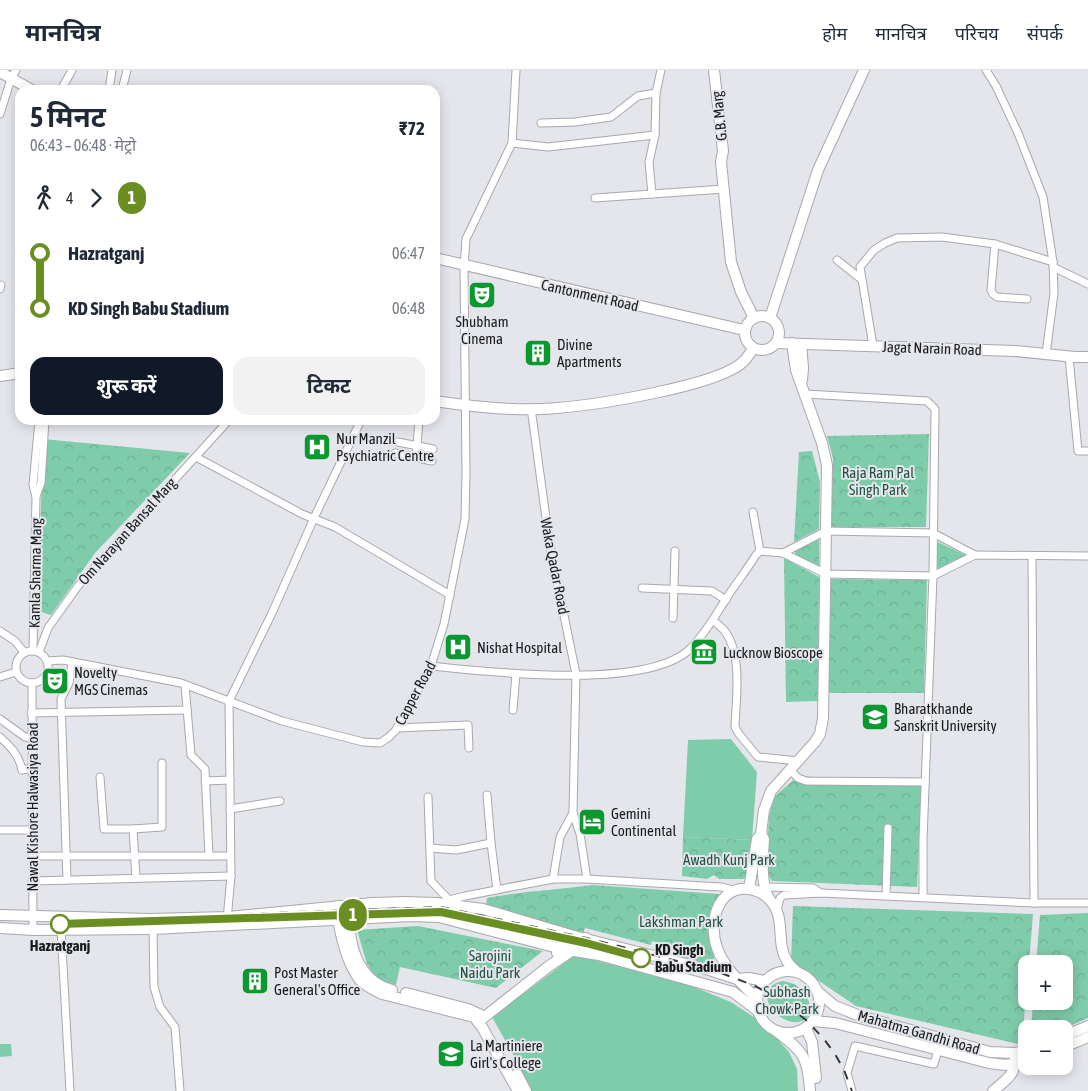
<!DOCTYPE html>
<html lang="hi">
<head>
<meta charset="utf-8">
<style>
  :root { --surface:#fff; --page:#f2f2f3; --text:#1f2937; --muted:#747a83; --line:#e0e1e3; --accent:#111827 }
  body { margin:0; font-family:"Asap Condensed","Noto Sans Devanagari",sans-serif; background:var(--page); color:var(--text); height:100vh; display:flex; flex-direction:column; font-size:19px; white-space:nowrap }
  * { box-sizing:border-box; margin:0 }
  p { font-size:16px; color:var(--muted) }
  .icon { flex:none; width:28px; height:28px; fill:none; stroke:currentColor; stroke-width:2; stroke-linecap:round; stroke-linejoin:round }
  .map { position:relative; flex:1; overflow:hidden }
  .side { position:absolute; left:15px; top:15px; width:425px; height:340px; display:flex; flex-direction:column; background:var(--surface); border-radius:15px; box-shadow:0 2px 12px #0003 }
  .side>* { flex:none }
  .badge { padding:0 10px; border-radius:16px; font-size:18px; line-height:32px }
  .fabs { position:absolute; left:1018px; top:885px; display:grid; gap:10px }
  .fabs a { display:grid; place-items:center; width:55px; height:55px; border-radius:10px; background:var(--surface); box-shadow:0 2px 12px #0003; font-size:25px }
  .map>.badge { position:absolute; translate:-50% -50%; box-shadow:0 0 0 2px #fff }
  .legs { display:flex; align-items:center; gap:8px; height:55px; padding:0 15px; font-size:16px }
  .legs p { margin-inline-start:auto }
  .headline { display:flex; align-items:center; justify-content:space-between; height:85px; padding:0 15px }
  h1 { font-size:28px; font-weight:700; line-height:38px }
  .primary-button { display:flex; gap:10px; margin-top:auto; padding:10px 15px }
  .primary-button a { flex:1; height:58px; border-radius:15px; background:var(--accent); color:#fff; font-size:20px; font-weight:700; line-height:58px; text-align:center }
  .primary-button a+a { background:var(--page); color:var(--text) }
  ul { padding:0 15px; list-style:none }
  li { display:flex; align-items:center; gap:18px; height:55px; font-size:19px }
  li i { display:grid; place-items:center; width:8px; height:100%; margin:0 6px; background:currentColor }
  li i::after { content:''; width:12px; height:12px; margin:-6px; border:4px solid; border-radius:50%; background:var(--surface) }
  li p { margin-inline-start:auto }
  li:first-child i { background:linear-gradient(#0000 50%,currentColor 0) }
  li:last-child i { background:linear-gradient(currentColor 50%,#0000 0) }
  header { display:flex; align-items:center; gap:30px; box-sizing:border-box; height:70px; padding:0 25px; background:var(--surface); border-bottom:1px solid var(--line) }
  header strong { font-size:24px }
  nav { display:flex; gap:28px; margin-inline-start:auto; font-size:18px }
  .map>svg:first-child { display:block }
  .park { fill:url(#park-crowns) }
  .pitch { fill:#7fccaa }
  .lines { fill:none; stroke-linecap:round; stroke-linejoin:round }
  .street-casing { stroke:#a7a8ae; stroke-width:9 }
  .secondary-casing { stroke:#a7a8ae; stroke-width:12 }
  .primary-casing { stroke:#a7a8ae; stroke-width:12 }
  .street { stroke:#fff; stroke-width:7 }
  .secondary { stroke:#fff; stroke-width:10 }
  .primary { stroke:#fff; stroke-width:10 }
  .rail { stroke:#37383a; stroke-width:2; stroke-dasharray:9 9; stroke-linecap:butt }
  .line-1-casing { stroke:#fff; stroke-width:11 }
  .line-1 { stroke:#6b8e23; stroke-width:8 }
  .stop-1-dot { fill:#fff; stroke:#6b8e23; stroke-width:2.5 }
  .labels { text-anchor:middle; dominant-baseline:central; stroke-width:4; stroke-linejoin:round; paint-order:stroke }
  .street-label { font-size:15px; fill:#1a1b1d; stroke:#e5e6ec }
  .poi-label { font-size:15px; fill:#1a1b1d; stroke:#e5e6ec; text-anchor:start }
  .park-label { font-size:15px; fill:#22533f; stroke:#e5e6ec }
  .stop-label { font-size:15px; font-weight:bold; fill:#1a1b1d; stroke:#e5e6ec }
</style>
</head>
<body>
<header>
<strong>मानचित्र</strong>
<nav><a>होम</a><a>मानचित्र</a><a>परिचय</a><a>संपर्क</a></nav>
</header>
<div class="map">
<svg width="1088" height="1021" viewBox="0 0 1088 1021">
  <defs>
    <pattern id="park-crowns" width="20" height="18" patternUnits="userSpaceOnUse" patternTransform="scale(1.25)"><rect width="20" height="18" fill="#7fccaa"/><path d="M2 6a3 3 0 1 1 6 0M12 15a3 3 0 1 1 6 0" fill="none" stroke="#6daf92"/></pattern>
  </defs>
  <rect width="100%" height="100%" fill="#e5e6ec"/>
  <g class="park">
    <polygon points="929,364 926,457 831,457 833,388 827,366"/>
    <polygon points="43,369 190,383 95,483 51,545 38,541"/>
    <polygon points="812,381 820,412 819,459 794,472 799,382"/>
    <polygon points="819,468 819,498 795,486 795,480"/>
    <polygon points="936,471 967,486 937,500"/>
    <polygon points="784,488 819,507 818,631 786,632"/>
    <polygon points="831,509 927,510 924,623 828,623"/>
    <polygon points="798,706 922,713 917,817 772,811 766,802 769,746 775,726"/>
    <polygon points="683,767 752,770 751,803 743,809 719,809 714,805 707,809 682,806"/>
    <path d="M593 815 719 824C712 837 707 853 709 868 710 877 715 883 714 892L708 895 676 884V882L665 879V877L662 876V874L652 871 651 875 585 858 583 864 486 836 487 828C522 821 558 820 593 815Z"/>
    <polygon points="793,836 1033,844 1029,894 1026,894 1026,924 1022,975 856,936 791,892"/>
    <polygon points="1088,843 1088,948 1063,959 1031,959 1033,931 1064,931 1064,894 1036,894 1040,845"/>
    <polygon points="418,856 543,881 496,918 400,897 396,915 377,910 367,894 357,860"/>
    <path d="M783 911C788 912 793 913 797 916 807 923 819 944 802 951 780 960 747 918 783 911Z"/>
  </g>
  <g class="pitch">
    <polygon points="731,669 757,702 752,770 683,767 688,670"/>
    <polygon points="575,885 689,915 731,932 763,953 789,982 797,999 798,1021 530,1021 515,988 492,947"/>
    <polygon points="0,974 11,974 12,986 0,987"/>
  </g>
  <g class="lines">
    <g class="street-casing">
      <g id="street">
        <polyline points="986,0 996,16 1018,63 1043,127 1053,192 1054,223 1046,284"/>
        <polyline points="61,20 72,0"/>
        <polyline points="109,20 112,0"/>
        <polyline points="122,20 127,0"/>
        <polyline points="0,44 11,9 16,0"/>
        <polyline points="541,53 575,52 611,47 638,26 656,23"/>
        <polyline points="512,73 548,77 655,65"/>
        <polyline points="652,124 649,92 655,65 656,23 661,0"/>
        <polyline points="595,128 724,119"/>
        <polyline points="995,174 991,220 993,224 997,227 1027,229"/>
        <polyline points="837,190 861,209"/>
        <polyline points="1053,197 1088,214"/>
        <polyline points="0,219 1,215"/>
        <polyline points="873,276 860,197 874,180 885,173 897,168 942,167 995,174 1053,192"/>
        <polyline points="1069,287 1078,381 1088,381"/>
        <polyline points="806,324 927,331 935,339 933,506 923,770 923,827"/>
        <polyline points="531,338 550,477 576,604 573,743 580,764 587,809"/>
        <polyline points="398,372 433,379"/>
        <polyline points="395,383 432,391"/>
        <polyline points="196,387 302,444 335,457 450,525"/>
        <polyline points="416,388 419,350"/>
        <polyline points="36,426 41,413 45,350"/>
        <polyline points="753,442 760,481"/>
        <polyline points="783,483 826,461 933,463 975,485"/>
        <polyline points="1032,486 1034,833"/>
        <polyline points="642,518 712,521 726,530"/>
        <polyline points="673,548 675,481"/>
        <path d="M713 550C716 553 721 557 724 560 743 584 736 628 735 657L739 664 758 687 799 691"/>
        <polyline points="0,561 15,571 24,582"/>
        <polyline points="33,580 36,427 33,415 39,350"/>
        <circle cx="32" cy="597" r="16"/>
        <polyline points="39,582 48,558 78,516 229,350"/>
        <polyline points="48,591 63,590 181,613 282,651 363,672 380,673 389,667 396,660 431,596 444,554 465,449 466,403 464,196 466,169 512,73 516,0"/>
        <path d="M431 596C489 602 649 621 691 578 704 565 714 548 724 532 734 516 746 501 756 485L760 481 783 483 826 504 933 506 975 485 1088 486"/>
        <polyline points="0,607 16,602"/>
        <polyline points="32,613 33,860"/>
        <polyline points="185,615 191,685 205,699 209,786"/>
        <polyline points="513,640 516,604"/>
        <polyline points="31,643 187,640"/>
        <polyline points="0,649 25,667 32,668"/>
        <polyline points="397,658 468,655 469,678"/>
        <path d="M0 667C11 677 19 685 22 700L32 698"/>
        <polyline points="790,700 798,708 806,711 925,712"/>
        <polyline points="100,707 104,759 133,759 136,808"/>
        <polyline points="205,711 230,710"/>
        <polyline points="428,727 431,811 449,830"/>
        <polyline points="230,739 280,731"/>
        <polyline points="133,759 162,757 162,693"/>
        <polyline points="0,760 32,760"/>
        <polyline points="491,773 497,820"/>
        <polyline points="430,778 456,780 491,773 487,725"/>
        <polyline points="32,786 230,786"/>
        <polyline points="553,809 560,767 573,743"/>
        <polyline points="67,810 61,629 69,613 72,592"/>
        <polyline points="32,811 231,806"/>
        <polyline points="763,817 813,818 821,823"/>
        <polyline points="886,826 888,758"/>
        <polyline points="777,840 780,828 784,825 821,823 1034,833 1088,833"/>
        <polyline points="439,847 444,834 449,830 465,826 553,809 587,809 721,817 733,820"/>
        <polyline points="227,850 231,806 229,631 272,543 314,448 361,350"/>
        <polyline points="61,859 70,1021"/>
        <polyline points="153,859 154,917 160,937 175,957 180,1021"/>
        <polyline points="852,1021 847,1003 855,976 934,994 938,980"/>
      </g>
    </g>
    <g class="secondary-casing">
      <g id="secondary">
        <polyline points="714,0 723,81 721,92 731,192 741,222 754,248"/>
        <polyline points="0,2 32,20"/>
        <polyline points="435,188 744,260"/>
        <circle cx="762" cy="263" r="17"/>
        <polyline points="770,248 818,100 864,0"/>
        <polyline points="776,273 1015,281 1075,287 1088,287"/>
        <polyline points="801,274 803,298 802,310"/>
        <polyline points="0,306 20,303"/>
        <path d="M435 331C474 337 518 342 557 338 594 335 720 316 744 291 747 288 750 283 753 279"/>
        <polyline points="749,819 757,769 761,764"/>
        <path d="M769 829C760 810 763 788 764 769L761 764 764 740 771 721 815 672 820 664 823 648 827 395 822 373 796 300 792 273"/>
        <path d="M347 835C349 870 354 910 392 920"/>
        <path d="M337 836C338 857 346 892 359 909 365 916 374 920 382 924L474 947 482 957 518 1021"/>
        <polyline points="557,883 574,866"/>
        <polyline points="406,923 468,939 481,945"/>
        <polyline points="478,952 549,896 573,880 586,868"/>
        <polyline points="806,958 812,972 816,1008"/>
        <path d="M776 961C803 981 808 987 810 1021"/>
        <polyline points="517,1004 526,1021"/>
        <path d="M993 1021C1008 1008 1017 1004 1015 983"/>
      </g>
    </g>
    <g class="primary-casing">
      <g id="primary">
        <polyline points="0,845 150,849 228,847 373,833 406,832 436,833 483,839 574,866 706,899 737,909 749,908 765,911"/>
        <polyline points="0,858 33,860 153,859 410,846 439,847 562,879 599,885 733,922 758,941"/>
        <circle cx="788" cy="932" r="31"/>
        <polyline points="817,921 835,936 860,946 990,982 1015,983 1026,980"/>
        <path d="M757 929C742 914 724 898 717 878 708 853 717 816 749 819 756 820 764 824 769 829 787 847 775 872 787 891 789 895 794 899 797 902"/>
        <polyline points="813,951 835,953 989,993 1005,995 1026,992"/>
        <polyline points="1064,966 1088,956"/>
        <polyline points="1064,977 1088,967"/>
      </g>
    </g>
    <use href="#street" class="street"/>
    <use href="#secondary" class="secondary"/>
    <use href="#primary" class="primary"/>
    <polyline class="rail" points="243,844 441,837 587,868 716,901 755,916 778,928 806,950 824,969 835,984 844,1000 852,1021"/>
  </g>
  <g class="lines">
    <g class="line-1-casing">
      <polyline id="line-1" points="60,854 441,842 586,873 641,888"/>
    </g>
    <use href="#line-1" class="line-1"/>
  </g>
  <defs>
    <g id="theatre-square" transform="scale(1.4375)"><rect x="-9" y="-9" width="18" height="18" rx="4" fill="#0a982f" stroke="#e5e6ec"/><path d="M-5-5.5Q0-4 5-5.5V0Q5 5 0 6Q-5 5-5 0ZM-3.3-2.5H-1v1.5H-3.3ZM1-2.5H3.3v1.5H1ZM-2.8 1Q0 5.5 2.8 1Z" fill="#fff"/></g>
    <g id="building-square" transform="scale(1.4375)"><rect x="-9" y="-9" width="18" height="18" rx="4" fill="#0a982f" stroke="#e5e6ec"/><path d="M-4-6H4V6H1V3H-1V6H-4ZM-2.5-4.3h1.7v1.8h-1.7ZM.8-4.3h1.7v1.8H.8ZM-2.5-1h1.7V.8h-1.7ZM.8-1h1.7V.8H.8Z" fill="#fff"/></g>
    <g id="hospital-square" transform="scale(1.4375)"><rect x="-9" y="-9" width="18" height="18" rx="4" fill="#0a982f" stroke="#e5e6ec"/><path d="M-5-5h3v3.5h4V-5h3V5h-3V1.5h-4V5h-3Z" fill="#fff"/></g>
    <g id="museum-square" transform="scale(1.4375)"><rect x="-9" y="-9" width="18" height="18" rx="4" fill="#0a982f" stroke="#e5e6ec"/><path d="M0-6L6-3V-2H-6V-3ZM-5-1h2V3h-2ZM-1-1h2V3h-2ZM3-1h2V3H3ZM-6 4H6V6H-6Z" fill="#fff"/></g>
    <g id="university-square" transform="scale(1.4375)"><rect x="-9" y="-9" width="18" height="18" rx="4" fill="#0a982f" stroke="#e5e6ec"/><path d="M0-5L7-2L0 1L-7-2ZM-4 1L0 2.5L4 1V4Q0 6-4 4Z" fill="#fff"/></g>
    <g id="hotel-square" transform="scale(1.4375)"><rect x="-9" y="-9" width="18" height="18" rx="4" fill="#0a982f" stroke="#e5e6ec"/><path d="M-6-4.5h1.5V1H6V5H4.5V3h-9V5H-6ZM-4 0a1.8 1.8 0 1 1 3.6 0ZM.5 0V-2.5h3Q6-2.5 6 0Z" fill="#fff"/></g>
    <g id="school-square" transform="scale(1.4375)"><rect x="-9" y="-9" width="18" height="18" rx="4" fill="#0a982f" stroke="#e5e6ec"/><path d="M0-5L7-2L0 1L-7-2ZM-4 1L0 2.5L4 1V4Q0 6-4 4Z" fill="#fff"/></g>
  </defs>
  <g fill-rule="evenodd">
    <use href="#theatre-square" x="482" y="225"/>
    <use href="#building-square" x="538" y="283"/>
    <use href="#hospital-square" x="317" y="377"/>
    <use href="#hospital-square" x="458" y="577"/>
    <use href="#museum-square" x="704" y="582"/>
    <use href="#theatre-square" x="55" y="611"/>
    <use href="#university-square" x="875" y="647"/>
    <use href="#hotel-square" x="592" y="752"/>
    <use href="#building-square" x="255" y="911"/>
    <use href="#school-square" x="451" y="984"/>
  </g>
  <g class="stop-1-dot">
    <circle cx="60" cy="854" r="9"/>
    <circle cx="641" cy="888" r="9"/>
  </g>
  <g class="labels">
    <g class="street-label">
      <text transform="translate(719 46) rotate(-96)">G.B. Marg</text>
      <text transform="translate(590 225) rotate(13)">Cantonment Road</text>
      <text transform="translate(932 278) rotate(2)">Jagat Narain Road</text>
      <text transform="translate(127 461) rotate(-48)">Om Narayan Bansal Marg</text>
      <text transform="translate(555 496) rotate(79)">Waka Qadar Road</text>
      <text transform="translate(35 503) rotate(-89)">Kamla Sharma Marg</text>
      <text transform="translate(415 623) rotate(-62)">Capper Road</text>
      <text transform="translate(32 737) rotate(-90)">Nawal Kishore Halwasiya Road</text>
      <text transform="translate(919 962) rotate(16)">Mahatma Gandhi Road</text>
    </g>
    <g class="poi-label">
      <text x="482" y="251" text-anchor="middle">Shubham<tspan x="482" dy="17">Cinema</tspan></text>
      <text x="557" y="274">Divine<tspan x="557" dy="17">Apartments</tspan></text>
      <text x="336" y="368">Nur Manzil<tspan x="336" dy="17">Psychiatric Centre</tspan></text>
      <text x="477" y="577">Nishat Hospital</text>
      <text x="723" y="582">Lucknow Bioscope</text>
      <text x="74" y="602">Novelty<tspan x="74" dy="17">MGS Cinemas</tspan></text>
      <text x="894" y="638">Bharatkhande<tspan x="894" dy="17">Sanskrit University</tspan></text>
      <text x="611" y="743">Gemini<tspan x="611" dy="17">Continental</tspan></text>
      <text x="274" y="902">Post Master<tspan x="274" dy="17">General's Office</tspan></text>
      <text x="470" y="975">La Martiniere<tspan x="470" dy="17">Girl's College</tspan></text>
    </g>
    <g class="park-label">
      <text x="878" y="402">Raja Ram Pal<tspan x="878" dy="17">Singh Park</tspan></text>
      <text x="729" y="789">Awadh Kunj Park</text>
      <text x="681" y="851">Lakshman Park</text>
      <text x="490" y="885">Sarojini<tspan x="490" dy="17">Naidu Park</tspan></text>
      <text x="787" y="921">Subhash<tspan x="787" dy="17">Chowk Park</tspan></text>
    </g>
    <g class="stop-label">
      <text x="60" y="875">Hazratganj</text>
      <text x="655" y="879" text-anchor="start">KD Singh<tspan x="655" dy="17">Babu Stadium</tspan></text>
    </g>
  </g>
</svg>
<div class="fabs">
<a>+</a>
<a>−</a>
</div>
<b class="badge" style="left:353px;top:845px;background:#6b8e23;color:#fff">1</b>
<section class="side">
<div class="headline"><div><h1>5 मिनट</h1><p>06:43 – 06:48 · मेट्रो</p></div><b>₹72</b></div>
<div class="legs"><svg class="icon" aria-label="walk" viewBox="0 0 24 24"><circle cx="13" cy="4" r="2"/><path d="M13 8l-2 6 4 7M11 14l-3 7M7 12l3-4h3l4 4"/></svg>4<svg class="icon" aria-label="forward" viewBox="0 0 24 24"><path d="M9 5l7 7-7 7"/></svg><b class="badge" style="background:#6b8e23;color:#fff">1</b></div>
<ul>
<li><i style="color:#6b8e23"></i><b>Hazratganj</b><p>06:47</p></li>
<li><i style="color:#6b8e23"></i><b>KD Singh Babu Stadium</b><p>06:48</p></li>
</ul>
<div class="primary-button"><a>शुरू करें</a><a>टिकट</a></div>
</section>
</div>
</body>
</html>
